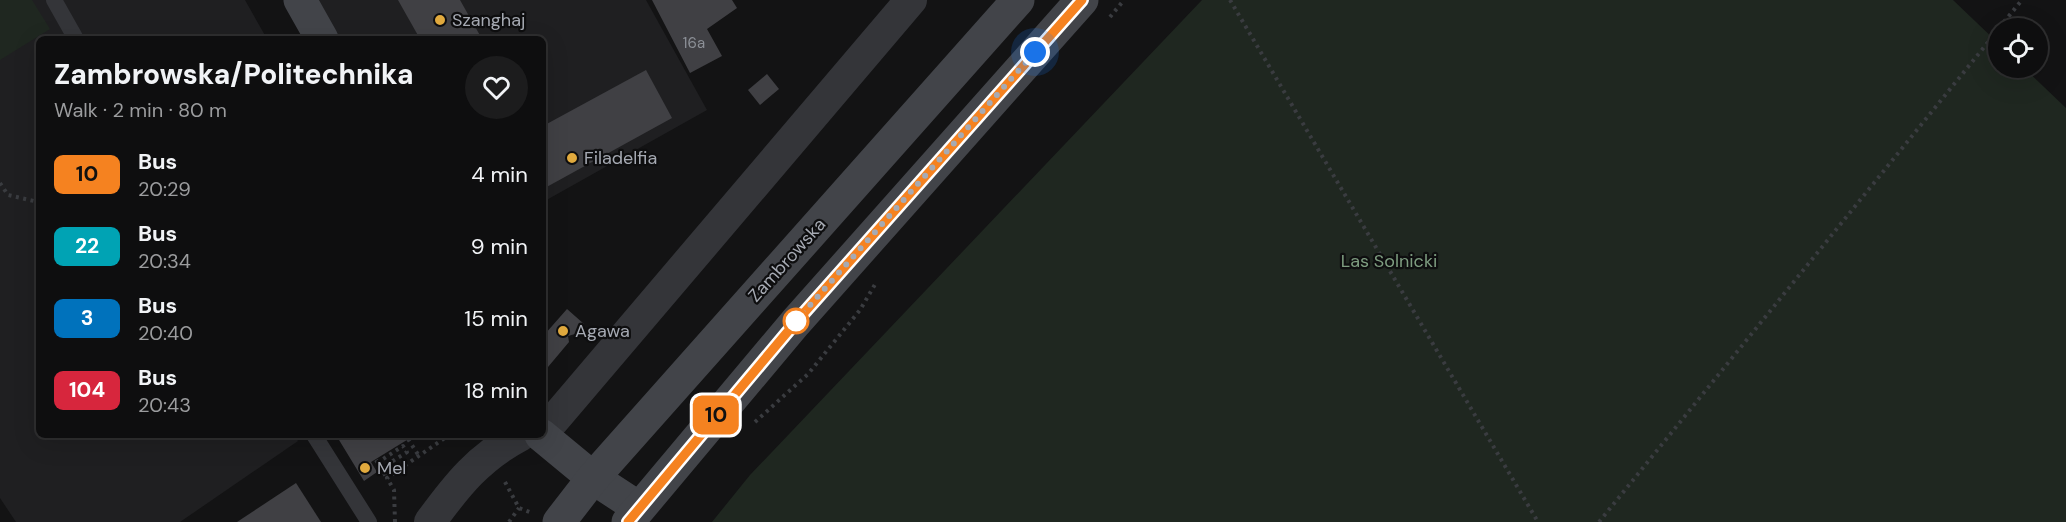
<!DOCTYPE html>
<html lang="en">
<head>
<meta charset="utf-8">
<style>
  :root { --surface:#0e0e0f; --page:#1c1c1d; --text:#f1f3f6; --muted:#9b9c9e; --line:#2e2e2f }
  body { margin:0; font-family:"DM Sans",sans-serif; background:var(--page); color:var(--text); height:100vh; display:flex; flex-direction:column; font-size:22px; white-space:nowrap }
  * { box-sizing:border-box; margin:0 }
  p { font-size:20px; color:var(--muted) }
  .icon { flex:none; width:33px; height:33px; fill:none; stroke:currentColor; stroke-width:2; stroke-linecap:round; stroke-linejoin:round }
  .map { position:relative; flex:1; overflow:hidden }
  .details { position:absolute; left:36px; top:36px; width:510px; height:402px; display:flex; flex-direction:column; background:var(--surface); border-radius:9px; box-shadow:0 6px 24px #0002,0 0 0 2px var(--line) }
  .details>* { flex:none }
  .badge { padding:0 12px; border-radius:9px; font-size:21px; line-height:39px }
  .controls { position:absolute; left:1988px; top:18px; display:grid; gap:12px }
  .controls a { display:grid; place-items:center; width:60px; height:60px; border-radius:50%; background:var(--surface); box-shadow:0 6px 24px #0002,0 0 0 2px var(--line); font-size:30px }
  .you { position:absolute; width:30px; height:30px; margin:-15px; border:4px solid #fff; border-radius:50%; background:#1a73e8; box-shadow:0 0 0 9px #1a73e833 }
  .map>.badge { position:absolute; translate:-50% -50%; box-shadow:0 0 0 3px #fff }
  .round { display:grid; place-items:center; flex:none; width:63px; height:63px; border-radius:32px; background:var(--page) }
  .headline { display:flex; align-items:center; justify-content:space-between; height:102px; padding:0 18px }
  h1 { font-size:28px; font-weight:800; line-height:45px }
  ul { padding:0; list-style:none }
  li { display:flex; align-items:center; gap:18px; height:72px; padding:0 18px }
  li div { flex:1 }
  li b { display:block; font-size:22px }
  li em { font-style:normal }
  li .badge { min-width:66px; font-weight:700; text-align:center }
  .map>svg:first-child { display:block }
  .built { fill:#1f1f21 }
  .green { fill:#1f2720 }
  .building { fill:#404044 }
  .lines { fill:none; stroke-linecap:round; stroke-linejoin:round }
  .path { stroke:#3a3c40; stroke-width:4; stroke-dasharray:3 4.5; stroke-linecap:butt }
  .lane { stroke:#343539; stroke-width:16 }
  .street { stroke:#343539; stroke-width:32 }
  .secondary { stroke:#424449; stroke-width:33 }
  .line-casing { stroke:#fff; stroke-width:14 }
  .line { stroke:#f58220; stroke-width:9 }
  .walk { stroke:#a6aab3; stroke-width:6; stroke-dasharray:0 10.8 }
  .poi-dot { fill:#e1aa3e; stroke:#0e0e0f; stroke-width:2 }
  .stop-dot { fill:#fff; stroke:#f58220; stroke-width:3 }
  .labels { text-anchor:middle; dominant-baseline:central; stroke-width:4.5; stroke-linejoin:round; paint-order:stroke }
  .number-label { font-size:15px; fill:#8c9097 }
  .poi-label { font-size:18px; fill:#a6aab3; stroke:#0e0e0f; text-anchor:start }
  .street-label { font-size:18px; fill:#a6aab3; stroke:#0e0e0f }
  .park-label { font-size:18px; fill:#7e9d80; stroke:#0e0e0f }
</style>
</head>
<body>
<div class="map">
<svg width="2066" height="522" viewBox="0 0 2066 522">
  <rect width="100%" height="100%" fill="#131314"/>
  <g class="built">
    <polygon points="0,0 245,0 267,39 39,39 39,435 294,435 298,441 180,522 16,522 0,498"/>
    <polygon points="318,0 646,0 707,110 543,202 543,39 339,39"/>
  </g>
  <g class="green">
    <polygon points="0,0 32,0 50,29 0,60"/>
    <polygon points="1202,0 1953,0 1998,43 1998,68 2024,68 2066,108 2066,522 712,522 750,475"/>
  </g>
  <g class="building">
    <polygon points="398,0 460,0 482,39 420,39"/>
    <polygon points="652,0 732,0 737,8 707,29 722,56 690,73"/>
    <polygon points="646,70 672,118 543,189 543,126"/>
    <polygon points="767,74 779,89 760,105 748,90"/>
    <polygon points="567,309 584,324 575,334 568,336 569,342 548,367 543,362 543,332 545,334"/>
    <polygon points="336,435 415,435 371,462 377,472 364,481"/>
    <polygon points="296,483 321,522 237,522"/>
  </g>
  <g class="lines">
    <g class="path">
      <polyline points="1230,0 1538,522"/>
      <polyline points="1110,17 1124,0"/>
      <polyline points="1999,28 2022,0"/>
      <polyline points="0,183 8,195 34,201 39,197"/>
      <polyline points="755,422 808,374 860,310 877,281"/>
      <polyline points="408,439 419,456"/>
      <polyline points="376,460 387,478"/>
      <polyline points="377,463 403,446 407,452 388,464 394,473"/>
      <polyline points="505,482 519,508 532,513"/>
      <polyline points="395,522 394,490 387,478 449,435"/>
      <polyline points="509,522 519,508"/>
      <polyline points="1599,522 1998,30"/>
    </g>
    <g class="lane">
      <polyline points="54,0 76,39"/>
      <polyline points="314,435 369,522"/>
    </g>
    <g class="street">
      <polyline points="543,426 553,421 911,0"/>
      <path d="M430 522C457 485 479 457 521 435"/>
    </g>
    <g class="secondary">
      <polyline points="300,0 322,39"/>
      <polyline points="541,435 593,478 639,508"/>
      <polyline points="559,522 593,478 1018,0"/>
      <polyline points="628,522 795,323 1082,0"/>
    </g>
  </g>
  <g class="lines">
    <g class="line-casing">
      <polyline id="line" points="628,522 795,323 1082,0"/>
    </g>
    <use href="#line" class="line"/>
    <polyline class="walk" points="796,321 1035,52"/>
  </g>
  <g class="poi-dot">
    <circle cx="440" cy="20" r="6"/>
    <circle cx="572" cy="158" r="6"/>
    <circle cx="563" cy="331" r="6"/>
    <circle cx="365" cy="468" r="6"/>
  </g>
  <circle class="stop-dot" cx="796" cy="321" r="12"/>
  <g class="labels">
    <g class="number-label">
      <text x="694" y="43">16a</text>
    </g>
    <g class="poi-label">
      <text x="452" y="20">Szanghaj</text>
      <text x="584" y="158">Filadelfia</text>
      <text x="575" y="331">Agawa</text>
      <text x="377" y="468">Mel</text>
    </g>
    <g class="street-label">
      <text transform="translate(787 260) rotate(-48)">Zambrowska</text>
    </g>
    <g class="park-label">
      <text x="1389" y="261">Las Solnicki</text>
    </g>
  </g>
</svg>
<div class="controls">
<a><svg class="icon" aria-label="locate" viewBox="0 0 24 24"><circle cx="12" cy="12" r="6"/><path d="M12 2v4M12 18v4M2 12h4M18 12h4"/></svg></a>
</div>
<div class="you" style="left:1035px;top:52px"></div>
<b class="badge" style="left:716px;top:415px;background:#f58220;color:#111">10</b>
<section class="details">
<div class="headline"><div><h1>Zambrowska/Politechnika</h1><p>Walk · 2 min · 80 m</p></div><a class="round"><svg class="icon" aria-label="heart" viewBox="0 0 24 24"><path d="M12 20l-8-8c-3-5 5-10 8-4 3-6 11-1 8 4z"/></svg></a></div>
<ul>
<li><span class="badge" style="background:#f58220;color:#111">10</span><div><b>Bus</b><p>20:29</p></div><em>4 min</em></li>
<li><span class="badge" style="background:#00a3b4;color:#fff">22</span><div><b>Bus</b><p>20:34</p></div><em>9 min</em></li>
<li><span class="badge" style="background:#0072bc;color:#fff">3</span><div><b>Bus</b><p>20:40</p></div><em>15 min</em></li>
<li><span class="badge" style="background:#d7263d;color:#fff">104</span><div><b>Bus</b><p>20:43</p></div><em>18 min</em></li>
</ul>
</section>
</div>
</body>
</html>
